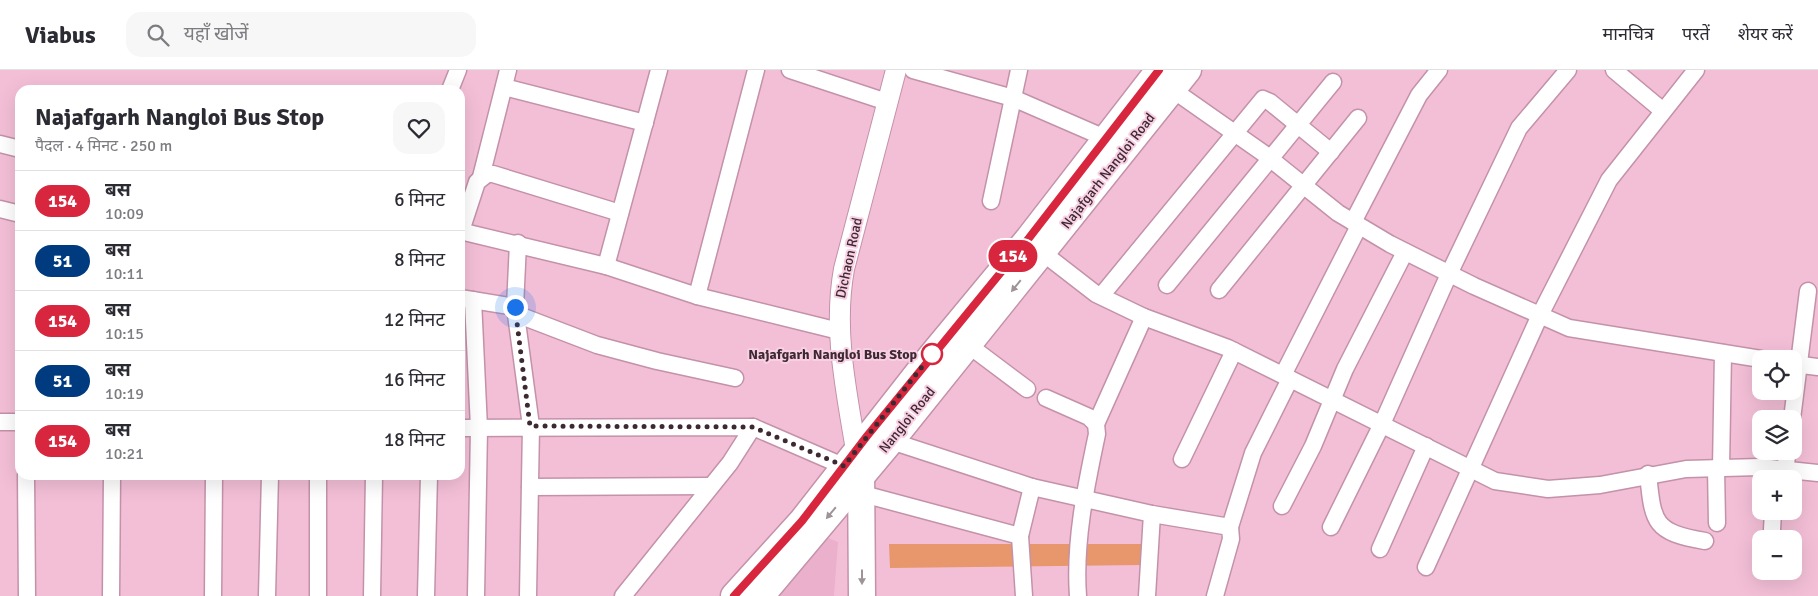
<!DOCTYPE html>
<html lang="hi">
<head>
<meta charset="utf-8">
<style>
  :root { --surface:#fff; --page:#f7f7f7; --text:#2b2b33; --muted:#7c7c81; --line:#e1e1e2 }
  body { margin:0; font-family:Signika,"Noto Sans Devanagari",sans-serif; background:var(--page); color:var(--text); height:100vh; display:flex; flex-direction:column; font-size:19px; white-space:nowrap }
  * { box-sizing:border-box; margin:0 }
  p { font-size:16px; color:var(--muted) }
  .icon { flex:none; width:28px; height:28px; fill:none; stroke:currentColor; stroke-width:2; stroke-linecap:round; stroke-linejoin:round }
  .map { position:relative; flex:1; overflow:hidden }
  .sheet { position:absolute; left:15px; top:15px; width:450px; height:395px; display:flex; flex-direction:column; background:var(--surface); border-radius:15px; box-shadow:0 5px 20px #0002 }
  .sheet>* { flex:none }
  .badge { padding:0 10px; border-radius:16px; font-size:18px; line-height:32px }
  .buttons { position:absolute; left:1752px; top:280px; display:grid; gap:10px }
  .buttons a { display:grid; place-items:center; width:50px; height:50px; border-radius:10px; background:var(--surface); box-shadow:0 5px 20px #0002; font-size:25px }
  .you { position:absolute; width:25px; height:25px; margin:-12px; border:4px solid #fff; border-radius:50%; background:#1a73e8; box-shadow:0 0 0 8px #1a73e833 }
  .map>.badge { position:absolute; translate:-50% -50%; box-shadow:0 0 0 2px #fff }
  .round { display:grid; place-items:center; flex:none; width:52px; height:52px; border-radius:15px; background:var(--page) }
  .head { display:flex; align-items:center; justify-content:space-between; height:85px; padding:0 20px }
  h1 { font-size:24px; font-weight:700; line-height:38px }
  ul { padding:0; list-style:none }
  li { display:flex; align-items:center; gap:15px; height:60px; padding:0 20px; border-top:1px solid var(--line) }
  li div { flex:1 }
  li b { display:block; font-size:19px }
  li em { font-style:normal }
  li .badge { min-width:55px; font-weight:700; text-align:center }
  header { display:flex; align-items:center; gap:30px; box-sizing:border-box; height:70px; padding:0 25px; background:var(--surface); border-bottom:1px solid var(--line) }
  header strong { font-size:24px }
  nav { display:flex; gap:28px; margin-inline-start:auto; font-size:18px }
  .search { width:350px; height:45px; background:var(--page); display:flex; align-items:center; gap:12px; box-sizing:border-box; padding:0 18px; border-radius:15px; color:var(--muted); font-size:19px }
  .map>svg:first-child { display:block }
  .built { fill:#ebb1cc }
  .green { fill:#e7976b }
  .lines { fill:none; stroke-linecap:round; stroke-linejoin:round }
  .minor-casing { stroke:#c392a9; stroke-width:19 }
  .tertiary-casing { stroke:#c392a9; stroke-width:22 }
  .primary-casing { stroke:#c392a9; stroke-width:29 }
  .minor { stroke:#fff; stroke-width:16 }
  .tertiary { stroke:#fff; stroke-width:20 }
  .primary { stroke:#fff; stroke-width:26 }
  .oneway { fill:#9e9498 }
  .line-casing { stroke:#fff; stroke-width:11 }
  .line { stroke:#d7263d; stroke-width:8 }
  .walk { stroke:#3d2932; stroke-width:5; stroke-dasharray:0 9 }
  .stop-dot { fill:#fff; stroke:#d7263d; stroke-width:2.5 }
  .labels { text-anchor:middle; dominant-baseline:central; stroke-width:4; stroke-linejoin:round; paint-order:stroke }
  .street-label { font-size:14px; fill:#3d2932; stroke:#f9d0e3 }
  .stop-label { font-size:14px; font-weight:bold; fill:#3d2932; stroke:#f9d0e3; text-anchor:end }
</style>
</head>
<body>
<header>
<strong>Viabus</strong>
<div class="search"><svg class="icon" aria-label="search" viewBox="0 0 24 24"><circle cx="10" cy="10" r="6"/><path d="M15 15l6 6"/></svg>यहाँ खोजें</div>
<nav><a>मानचित्र</a><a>परतें</a><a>शेयर करें</a></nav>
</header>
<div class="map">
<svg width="1818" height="526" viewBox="0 0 1818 526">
  <rect width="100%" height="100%" fill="#f3bfd7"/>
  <polygon class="built" points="826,467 838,472 834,526 774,526"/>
  <polygon class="green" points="889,474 1143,474 1142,495 890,498"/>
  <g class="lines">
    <g class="minor-casing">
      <g id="minor">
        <polyline points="790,0 887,32"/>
        <polyline points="913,0 1013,28 1105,68"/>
        <polyline points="1614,0 1663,41"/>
        <polyline points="1166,15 1263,83 1338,143 1390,174 1474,216 1569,258 1761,289"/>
        <polyline points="504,17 645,53"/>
        <polyline points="450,20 458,0"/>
        <polyline points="0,74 20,79"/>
        <polyline points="481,107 508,0"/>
        <polyline points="991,131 1019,0"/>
        <polyline points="0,139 20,144"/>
        <polyline points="1353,152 1419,25 1439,0"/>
        <polyline points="460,161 606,196 697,226 839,261"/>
        <polyline points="461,161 477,112 487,104 493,104 620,143"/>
        <polyline points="518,173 515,237 531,356 528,526"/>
        <polyline points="1043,183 1096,224 1144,247 1228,278 1495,411 1548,419 1600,415 1686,399 1760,397 1818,403"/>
        <polyline points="606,196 659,0"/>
        <polyline points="1167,215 1333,12"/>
        <polyline points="1219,220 1358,48"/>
        <polyline points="697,226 756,0"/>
        <polyline points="1101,226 1263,29 1270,32 1331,82"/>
        <polyline points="460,228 515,237"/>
        <polyline points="473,230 479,358 476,526"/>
        <polyline points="516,244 597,275 657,291 735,308"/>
        <polyline points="967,274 1027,319"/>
        <polyline points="1794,294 1818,297"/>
        <polyline points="1283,305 1359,156"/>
        <path d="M1046 328 1089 347 1096 354 1097 364C1086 416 1074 472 1078 526"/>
        <polyline points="1792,349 1808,221"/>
        <polyline points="0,352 20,352"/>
        <polyline points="1096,354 1144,247"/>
        <polyline points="460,358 753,357 843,396"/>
        <polyline points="891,371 1032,417 1152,444 1230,457 1231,469 1215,526"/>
        <polyline points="1182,389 1234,281"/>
        <polyline points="1716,398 1717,453"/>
        <polyline points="1721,398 1723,283"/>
        <polyline points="1785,399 1788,381"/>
        <path d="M1648 404C1653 454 1654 462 1705 471"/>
        <polyline points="26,405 27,526"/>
        <polyline points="530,417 709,416"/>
        <polyline points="863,424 1020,466"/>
        <polyline points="1282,436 1313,376 1345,299 1405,182"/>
        <polyline points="1230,457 1253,383 1290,309"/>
        <polyline points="1331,457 1382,354 1449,204 1519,58 1568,0"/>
        <polyline points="1772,460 1773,441"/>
        <polyline points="1380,479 1426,376"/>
        <polyline points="1426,497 1540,245 1609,110 1696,0"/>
        <polyline points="111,526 112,405"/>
        <polyline points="213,526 214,405"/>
        <polyline points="267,526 270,405"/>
        <polyline points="318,526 318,405"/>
        <polyline points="372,526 374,405"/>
        <polyline points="426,526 429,405"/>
        <polyline points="623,526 730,393 753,357"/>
        <polyline points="1024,526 1020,466 1032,417"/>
        <polyline points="1147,526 1152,444"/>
      </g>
    </g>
    <g class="tertiary-casing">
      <path id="tertiary" d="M856 380C846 319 833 260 844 199L896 0"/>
    </g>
    <g class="primary-casing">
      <g id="primary">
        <polyline points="861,399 862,526"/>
        <polyline points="734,526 802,451 932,285 1029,168 1159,0"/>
        <polyline points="761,526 891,371 1188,0"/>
      </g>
    </g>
    <use href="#minor" class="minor"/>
    <use href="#tertiary" class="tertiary"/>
    <use href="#primary" class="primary"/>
  </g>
  <defs><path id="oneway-solid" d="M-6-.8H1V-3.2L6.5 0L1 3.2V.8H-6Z" transform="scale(1.25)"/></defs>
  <g class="oneway">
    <use href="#oneway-solid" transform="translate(1016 216) rotate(129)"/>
    <use href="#oneway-solid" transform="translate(831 443) rotate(130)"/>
    <use href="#oneway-solid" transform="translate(862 507) rotate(90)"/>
  </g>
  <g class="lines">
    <g class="line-casing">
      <polyline id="line" points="734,526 802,451 867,366 1029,168 1159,0"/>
    </g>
    <use href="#line" class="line"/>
    <polyline class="walk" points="515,237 530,356 753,357 844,396 932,284"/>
  </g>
  <circle class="stop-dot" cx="932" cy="284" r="10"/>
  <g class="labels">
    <g class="street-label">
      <text transform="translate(1108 101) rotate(-52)">Najafgarh Nangloi Road</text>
      <text transform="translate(849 188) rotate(-78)">Dichaon Road</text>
      <text transform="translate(907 350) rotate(-51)">Nangloi Road</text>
    </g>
    <g class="stop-label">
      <text x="917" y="284">Najafgarh Nangloi Bus Stop</text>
    </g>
  </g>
</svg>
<div class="buttons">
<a><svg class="icon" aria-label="locate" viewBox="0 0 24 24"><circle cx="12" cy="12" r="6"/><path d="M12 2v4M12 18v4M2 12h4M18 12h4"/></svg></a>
<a><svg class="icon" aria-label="layers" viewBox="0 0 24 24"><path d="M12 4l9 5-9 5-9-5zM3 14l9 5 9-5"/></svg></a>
<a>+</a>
<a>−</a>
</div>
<div class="you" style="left:515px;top:237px"></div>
<b class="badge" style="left:1013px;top:186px;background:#d7263d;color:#fff">154</b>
<section class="sheet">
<div class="head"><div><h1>Najafgarh Nangloi Bus Stop</h1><p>पैदल · 4 मिनट · 250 m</p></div><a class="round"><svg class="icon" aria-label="heart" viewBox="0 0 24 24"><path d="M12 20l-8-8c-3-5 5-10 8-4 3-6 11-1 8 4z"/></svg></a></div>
<ul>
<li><span class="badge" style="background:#d7263d;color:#fff">154</span><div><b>बस</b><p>10:09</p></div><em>6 मिनट</em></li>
<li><span class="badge" style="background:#003b80;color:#fff">51</span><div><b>बस</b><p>10:11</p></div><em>8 मिनट</em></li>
<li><span class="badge" style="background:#d7263d;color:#fff">154</span><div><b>बस</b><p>10:15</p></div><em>12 मिनट</em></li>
<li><span class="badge" style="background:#003b80;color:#fff">51</span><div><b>बस</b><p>10:19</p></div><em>16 मिनट</em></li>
<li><span class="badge" style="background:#d7263d;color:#fff">154</span><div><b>बस</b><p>10:21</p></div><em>18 मिनट</em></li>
</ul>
</section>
</div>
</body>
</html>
